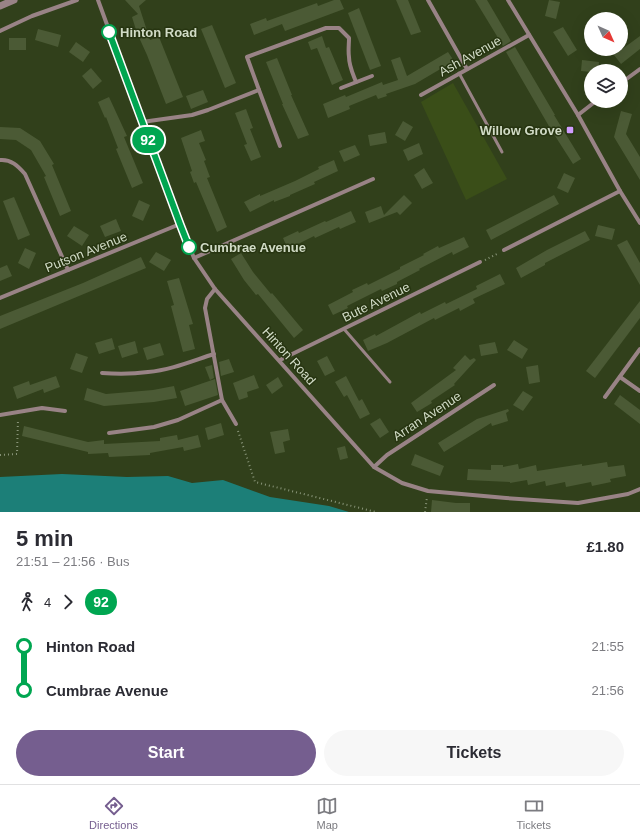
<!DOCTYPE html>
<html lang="en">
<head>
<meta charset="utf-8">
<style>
  :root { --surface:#fff; --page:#f7f7f7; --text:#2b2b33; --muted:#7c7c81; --line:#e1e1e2; --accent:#755e8f }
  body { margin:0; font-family:Helvetica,sans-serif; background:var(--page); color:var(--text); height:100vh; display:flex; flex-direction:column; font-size:15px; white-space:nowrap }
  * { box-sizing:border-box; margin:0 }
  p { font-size:13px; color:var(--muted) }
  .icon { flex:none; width:22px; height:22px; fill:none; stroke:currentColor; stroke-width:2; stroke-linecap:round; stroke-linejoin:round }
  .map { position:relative; height:512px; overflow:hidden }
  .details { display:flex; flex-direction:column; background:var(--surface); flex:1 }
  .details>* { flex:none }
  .badge { padding:0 8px; border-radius:13px; font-size:14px; line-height:26px }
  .needle { width:26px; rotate:135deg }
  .buttons { position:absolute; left:584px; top:12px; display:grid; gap:8px }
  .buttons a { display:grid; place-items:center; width:44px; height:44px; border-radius:50%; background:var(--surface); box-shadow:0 4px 16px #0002; font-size:20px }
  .map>.badge { position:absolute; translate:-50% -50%; box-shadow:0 0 0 2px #fff }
  .legs { display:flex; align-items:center; gap:6px; height:44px; padding:0 16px; font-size:13px }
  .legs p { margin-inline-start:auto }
  .overview { display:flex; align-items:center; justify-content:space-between; height:68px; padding:0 16px }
  h1 { font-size:22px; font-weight:800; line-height:30px }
  .primary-button { display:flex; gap:8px; margin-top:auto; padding:8px 16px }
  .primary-button a { flex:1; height:46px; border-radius:24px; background:var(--accent); color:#fff; font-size:16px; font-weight:800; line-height:46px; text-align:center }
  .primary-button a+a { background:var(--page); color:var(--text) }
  ul { padding:0 16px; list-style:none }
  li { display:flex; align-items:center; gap:14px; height:44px; font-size:15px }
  li i { display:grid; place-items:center; width:6px; height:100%; margin:0 5px; background:currentColor }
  li i::after { content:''; width:10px; height:10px; margin:-5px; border:3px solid; border-radius:50%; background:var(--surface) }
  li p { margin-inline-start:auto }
  li:first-child i { background:linear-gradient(#0000 50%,currentColor 0) }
  li:last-child i { background:linear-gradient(currentColor 50%,#0000 0) }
  .menu { display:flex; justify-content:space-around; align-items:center; height:56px; border-top:1px solid var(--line); background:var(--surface); font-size:11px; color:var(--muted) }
  .menu a { display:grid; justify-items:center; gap:2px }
  .menu .on { color:var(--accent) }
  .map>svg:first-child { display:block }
  .green { fill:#3a4e18 }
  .water { fill:#1c7f78 }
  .building { fill:#4b5a35 }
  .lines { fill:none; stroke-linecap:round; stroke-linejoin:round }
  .path { stroke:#889478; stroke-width:2; stroke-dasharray:1 3; stroke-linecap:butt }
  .service { stroke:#998386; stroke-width:3 }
  .minor { stroke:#998386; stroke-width:4 }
  .tertiary { stroke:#998386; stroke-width:7 }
  .line-1-casing { stroke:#fff; stroke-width:9 }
  .line-1 { stroke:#00a651; stroke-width:6 }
  .stop-1-dot { fill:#fff; stroke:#00a651; stroke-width:2 }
  .poi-dot { fill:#d09dff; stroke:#273511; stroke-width:1.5 }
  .labels { text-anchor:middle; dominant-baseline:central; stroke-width:3; stroke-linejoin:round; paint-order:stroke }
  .stop-label { font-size:13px; font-weight:bold; fill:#d1dbc6; stroke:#273511; text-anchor:start }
  .street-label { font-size:13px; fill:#d1dbc6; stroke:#273511 }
  .poi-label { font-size:13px; font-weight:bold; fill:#d1dbc6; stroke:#273511; text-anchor:end }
</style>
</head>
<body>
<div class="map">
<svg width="640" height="512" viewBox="0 0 640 512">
  <rect width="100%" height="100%" fill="#31401b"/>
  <polygon class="green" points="453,83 507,179 466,200 421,102"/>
  <polygon class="water" points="62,474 127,477 168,476 192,483 223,480 270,497 329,506 349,512 0,512 0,477"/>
  <g class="building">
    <polygon points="125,0 146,0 139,6 150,40 159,37 183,97 166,104 147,55 137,33 132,17 138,14"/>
    <polygon points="334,0 340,0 344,9 285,31 282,24 254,35 250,24 266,18 267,21 317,3 318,6"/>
    <polygon points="396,0 408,0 421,32 411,35"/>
    <polygon points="475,0 487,0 511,41 503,46"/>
    <polygon points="549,0 560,2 556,19 545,16"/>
    <polygon points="359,8 381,66 370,70 348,13"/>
    <polygon points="212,25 236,83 225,88 201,29"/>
    <polygon points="563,27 577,50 568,56 553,32"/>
    <polygon points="38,29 61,35 58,47 35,40"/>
    <polygon points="322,36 326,48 329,47 343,80 332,85 317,48 311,50 308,42"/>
    <polygon points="640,36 640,49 621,64 614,55"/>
    <rect x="9" y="38" width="17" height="12"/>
    <polygon points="76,42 90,52 83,62 69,52"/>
    <polygon points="515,47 555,115 554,115 581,159 573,164 550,128 506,52"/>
    <polygon points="448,52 454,61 415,84 386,94 387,96 378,99 376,95 349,106 350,109 328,118 323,104 345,95 346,97 382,82 383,85 398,80 391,60 400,57 407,76"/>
    <polygon points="277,58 292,95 291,95 309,135 298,139 282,104 283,104 266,62"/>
    <polygon points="582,60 599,62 598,71 591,71 591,72 581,71"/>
    <polygon points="91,68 102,81 93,89 82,76"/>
    <polygon points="203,90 208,102 191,109 186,96"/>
    <polygon points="109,97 127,136 124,137 143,183 132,188 116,149 118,148 106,117 105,118 98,102"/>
    <polygon points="246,109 253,128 250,129 261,157 251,161 244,145 247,144 235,113"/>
    <polygon points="621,111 632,114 626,134 640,157 640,180 614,137"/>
    <polygon points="403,121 413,127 405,141 395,135"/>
    <polygon points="0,127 20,128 40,141 54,164 52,165 71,211 60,216 44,177 46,176 31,150 16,140 0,139"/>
    <polygon points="201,130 205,141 199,143 206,160 204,161 210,177 207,178 227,227 217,232 196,182 194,183 190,172 192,171 181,138"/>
    <polygon points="385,132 387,143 370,146 368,135"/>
    <polygon points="419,143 423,154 408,161 403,150"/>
    <polygon points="355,145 360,155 344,162 339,151"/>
    <polygon points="334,160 338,171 314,182 315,184 290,195 290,196 274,202 274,200 250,212 244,202 260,194 260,196 295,181 319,169 318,167"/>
    <polygon points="424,168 433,183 422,189 414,175"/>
    <polygon points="564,173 575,178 568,193 557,188"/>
    <polygon points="404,195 412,203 400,215 397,212 369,223 365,212 381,206 384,215"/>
    <polygon points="554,195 559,204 491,240 486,230"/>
    <polygon points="14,197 30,235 18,240 3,201"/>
    <polygon points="139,200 150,205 143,221 132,216"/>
    <polygon points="351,211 356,222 340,229 339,227 315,238 314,236 288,249 283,238 298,231 299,233 325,221 326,222"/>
    <polygon points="116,219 121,231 105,237 100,226"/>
    <polygon points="598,225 615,229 612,240 595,236"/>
    <polygon points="74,226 89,235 82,246 67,236"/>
    <polygon points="585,231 590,240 545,263 545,265 521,278 516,268 547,250"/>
    <polygon points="464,237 469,247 453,255 452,252 419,269 420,270 397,282 397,284 382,291 381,289 347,306 348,308 333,315 328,305 353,292 352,290 367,283 368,285 400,269 400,267 424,255 423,254 438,246 439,248"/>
    <polygon points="627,240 640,263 640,285 617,245"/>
    <polygon points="25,248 36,253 29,269 18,263"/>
    <polygon points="156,252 171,260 164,271 149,262"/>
    <polygon points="241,253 253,272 271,294 272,293 303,330 294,338 258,294 256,295 244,280 231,259"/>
    <polygon points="141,257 146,268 0,329 0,316 83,283"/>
    <polygon points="7,265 12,276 0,281 0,268"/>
    <polygon points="500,274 505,284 473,299 475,303 460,311 459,308 435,320 434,318 387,343 368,351 363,340 375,334 376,336 420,312 421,314 445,302 446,304 477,289 476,286"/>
    <polygon points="179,278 193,324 189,325 195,349 183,352 171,306 174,305 167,281"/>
    <polygon points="640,301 640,318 595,378 586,371"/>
    <polygon points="112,338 115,349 99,354 95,343"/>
    <polygon points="514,340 528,349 522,359 507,350"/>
    <polygon points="135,341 138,353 122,358 118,346"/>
    <polygon points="495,342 498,353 481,356 479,345"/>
    <polygon points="160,343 164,355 147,360 143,348"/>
    <polygon points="76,353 88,357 82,373 70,369"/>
    <polygon points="465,355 470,360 474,358 476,360 454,384 455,385 431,401 432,403 417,412 411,403 456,370 453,368"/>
    <polygon points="327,356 335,371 325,376 317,361"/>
    <polygon points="229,359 234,372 221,376 219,362"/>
    <polygon points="212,365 214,378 210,380 205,367"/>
    <polygon points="538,365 540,382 529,384 526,367"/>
    <polygon points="254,375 259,388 247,392 248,397 239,400 233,383"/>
    <polygon points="56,376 60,387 44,393 43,389 17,399 13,387 29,381 30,385"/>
    <polygon points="346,376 359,401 362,399 370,414 360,419 347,395 344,397 335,382"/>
    <polygon points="278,377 283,386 272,394 266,385"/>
    <polygon points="215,379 218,395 185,406 180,391"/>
    <polygon points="174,386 177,398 154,402 104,406 84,400 87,388 106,394 153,390"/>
    <polygon points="523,391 533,397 523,411 513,405"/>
    <polygon points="620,395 640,410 640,424 614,404"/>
    <polygon points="508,409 509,411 506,413 508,421 492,426 491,423 444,452 438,443 477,419"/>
    <polygon points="380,418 389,432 380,438 370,424"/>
    <polygon points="221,423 224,435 208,440 205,428"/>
    <polygon points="24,426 88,442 104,440 104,444 160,441 160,438 177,435 178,440 198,435 201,447 184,451 183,447 150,453 150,455 109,457 108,453 88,454 88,452 22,436"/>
    <polygon points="288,429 290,440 283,442 285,452 275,454 270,432"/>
    <polygon points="345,446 348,458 340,460 337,448"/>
    <polygon points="415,454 444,466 440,476 411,465"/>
    <polygon points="607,462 608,467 624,465 626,476 610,479 611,482 592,486 591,482 566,487 565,482 546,486 545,481 528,485 527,480 510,483 510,482 467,480 468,469 491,470 491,465 503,465 503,467 518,464 519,469 536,465 537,471 582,464 582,466"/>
    <polygon points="432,500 456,503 470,503 470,512 431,512"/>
  </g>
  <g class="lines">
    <g class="path">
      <polyline points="485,260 499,253"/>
      <polyline points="238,431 255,482 376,512"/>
      <polyline points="0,455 17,454 18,419"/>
      <polyline points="425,512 427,497"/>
    </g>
    <g class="service">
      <polyline points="459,73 502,152"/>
      <polyline points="344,329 390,382"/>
    </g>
    <g class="minor">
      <polyline points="98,0 180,224 194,258 215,289 374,467 402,483 428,491 506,498 578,503 628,494 640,489"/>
      <polyline points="428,0 467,69"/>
      <polyline points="508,0 578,115 620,191 640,223"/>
      <polyline points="0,31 32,16 77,0"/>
      <polyline points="621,83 640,69"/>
      <polyline points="341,88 372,76"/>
      <polyline points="259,90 280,146"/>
      <polyline points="421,95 529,35"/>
      <polyline points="578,115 596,101"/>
      <path d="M142 122 192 115 208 110 259 90 247 57 326 28H339L349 38C349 45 348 51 349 57 349 66 353 74 356 82"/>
      <path d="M0 160C11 159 18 166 25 174L68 270"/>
      <polyline points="504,250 620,191"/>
      <polyline points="194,258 373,179"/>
      <polyline points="215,289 207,299 205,308 222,400 236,424"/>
      <polyline points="0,298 180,224"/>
      <polyline points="280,360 480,262"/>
      <path d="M102 373C117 374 133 374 148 372 171 370 192 361 214 354"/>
      <polyline points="620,377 640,391"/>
      <polyline points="605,397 640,349"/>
      <polyline points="0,415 42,408 65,411"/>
      <polyline points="109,433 154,427 178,420 222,400"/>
      <polyline points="374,467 387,455 494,385"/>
    </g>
    <polyline class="tertiary" points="0,6 14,0"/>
  </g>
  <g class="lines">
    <g class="line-1-casing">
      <polyline id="line-1" points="109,32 180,224 189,247"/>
    </g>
    <use href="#line-1" class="line-1"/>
  </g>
  <g class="stop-1-dot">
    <circle cx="109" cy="32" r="7"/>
    <circle cx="189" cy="247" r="7"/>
  </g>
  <rect class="poi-dot" x="566" y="126" width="8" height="8" rx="2"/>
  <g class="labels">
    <g class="stop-label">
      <text x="120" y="32">Hinton Road</text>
      <text x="200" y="247">Cumbrae Avenue</text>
    </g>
    <g class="street-label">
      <text transform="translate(470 56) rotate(-29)">Ash Avenue</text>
      <text transform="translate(86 252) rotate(-22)">Putson Avenue</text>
      <text transform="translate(376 302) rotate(-26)">Bute Avenue</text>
      <text transform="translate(289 356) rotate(48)">Hinton Road</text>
      <text transform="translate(427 416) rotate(-33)">Arran Avenue</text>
    </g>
    <g class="poi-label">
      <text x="562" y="130">Willow Grove</text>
    </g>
  </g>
</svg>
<div class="buttons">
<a><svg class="needle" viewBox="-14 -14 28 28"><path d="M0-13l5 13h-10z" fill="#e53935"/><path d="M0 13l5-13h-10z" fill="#7c7c81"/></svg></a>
<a><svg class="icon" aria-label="layers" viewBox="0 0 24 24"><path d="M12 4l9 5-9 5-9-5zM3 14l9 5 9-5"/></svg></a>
</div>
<b class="badge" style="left:148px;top:140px;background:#00a651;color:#fff">92</b>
</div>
<section class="details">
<div class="overview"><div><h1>5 min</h1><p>21:51 – 21:56 · Bus</p></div><b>£1.80</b></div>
<div class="legs"><svg class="icon" aria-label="walk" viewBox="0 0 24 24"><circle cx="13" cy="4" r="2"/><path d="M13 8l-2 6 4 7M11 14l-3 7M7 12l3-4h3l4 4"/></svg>4<svg class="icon" aria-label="forward" viewBox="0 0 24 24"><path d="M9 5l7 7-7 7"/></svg><b class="badge" style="background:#00a651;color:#fff">92</b></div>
<ul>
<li><i style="color:#00a651"></i><b>Hinton Road</b><p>21:55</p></li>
<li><i style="color:#00a651"></i><b>Cumbrae Avenue</b><p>21:56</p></li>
</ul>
<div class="primary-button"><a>Start</a><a>Tickets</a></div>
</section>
<nav class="menu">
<a class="on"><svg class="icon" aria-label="directions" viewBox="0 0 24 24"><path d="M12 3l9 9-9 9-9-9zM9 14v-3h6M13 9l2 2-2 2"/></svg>Directions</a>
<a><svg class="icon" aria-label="map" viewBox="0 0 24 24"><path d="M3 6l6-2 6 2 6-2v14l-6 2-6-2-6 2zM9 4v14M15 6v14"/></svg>Map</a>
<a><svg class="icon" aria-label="tickets" viewBox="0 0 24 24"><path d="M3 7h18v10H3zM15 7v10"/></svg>Tickets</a>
</nav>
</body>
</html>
